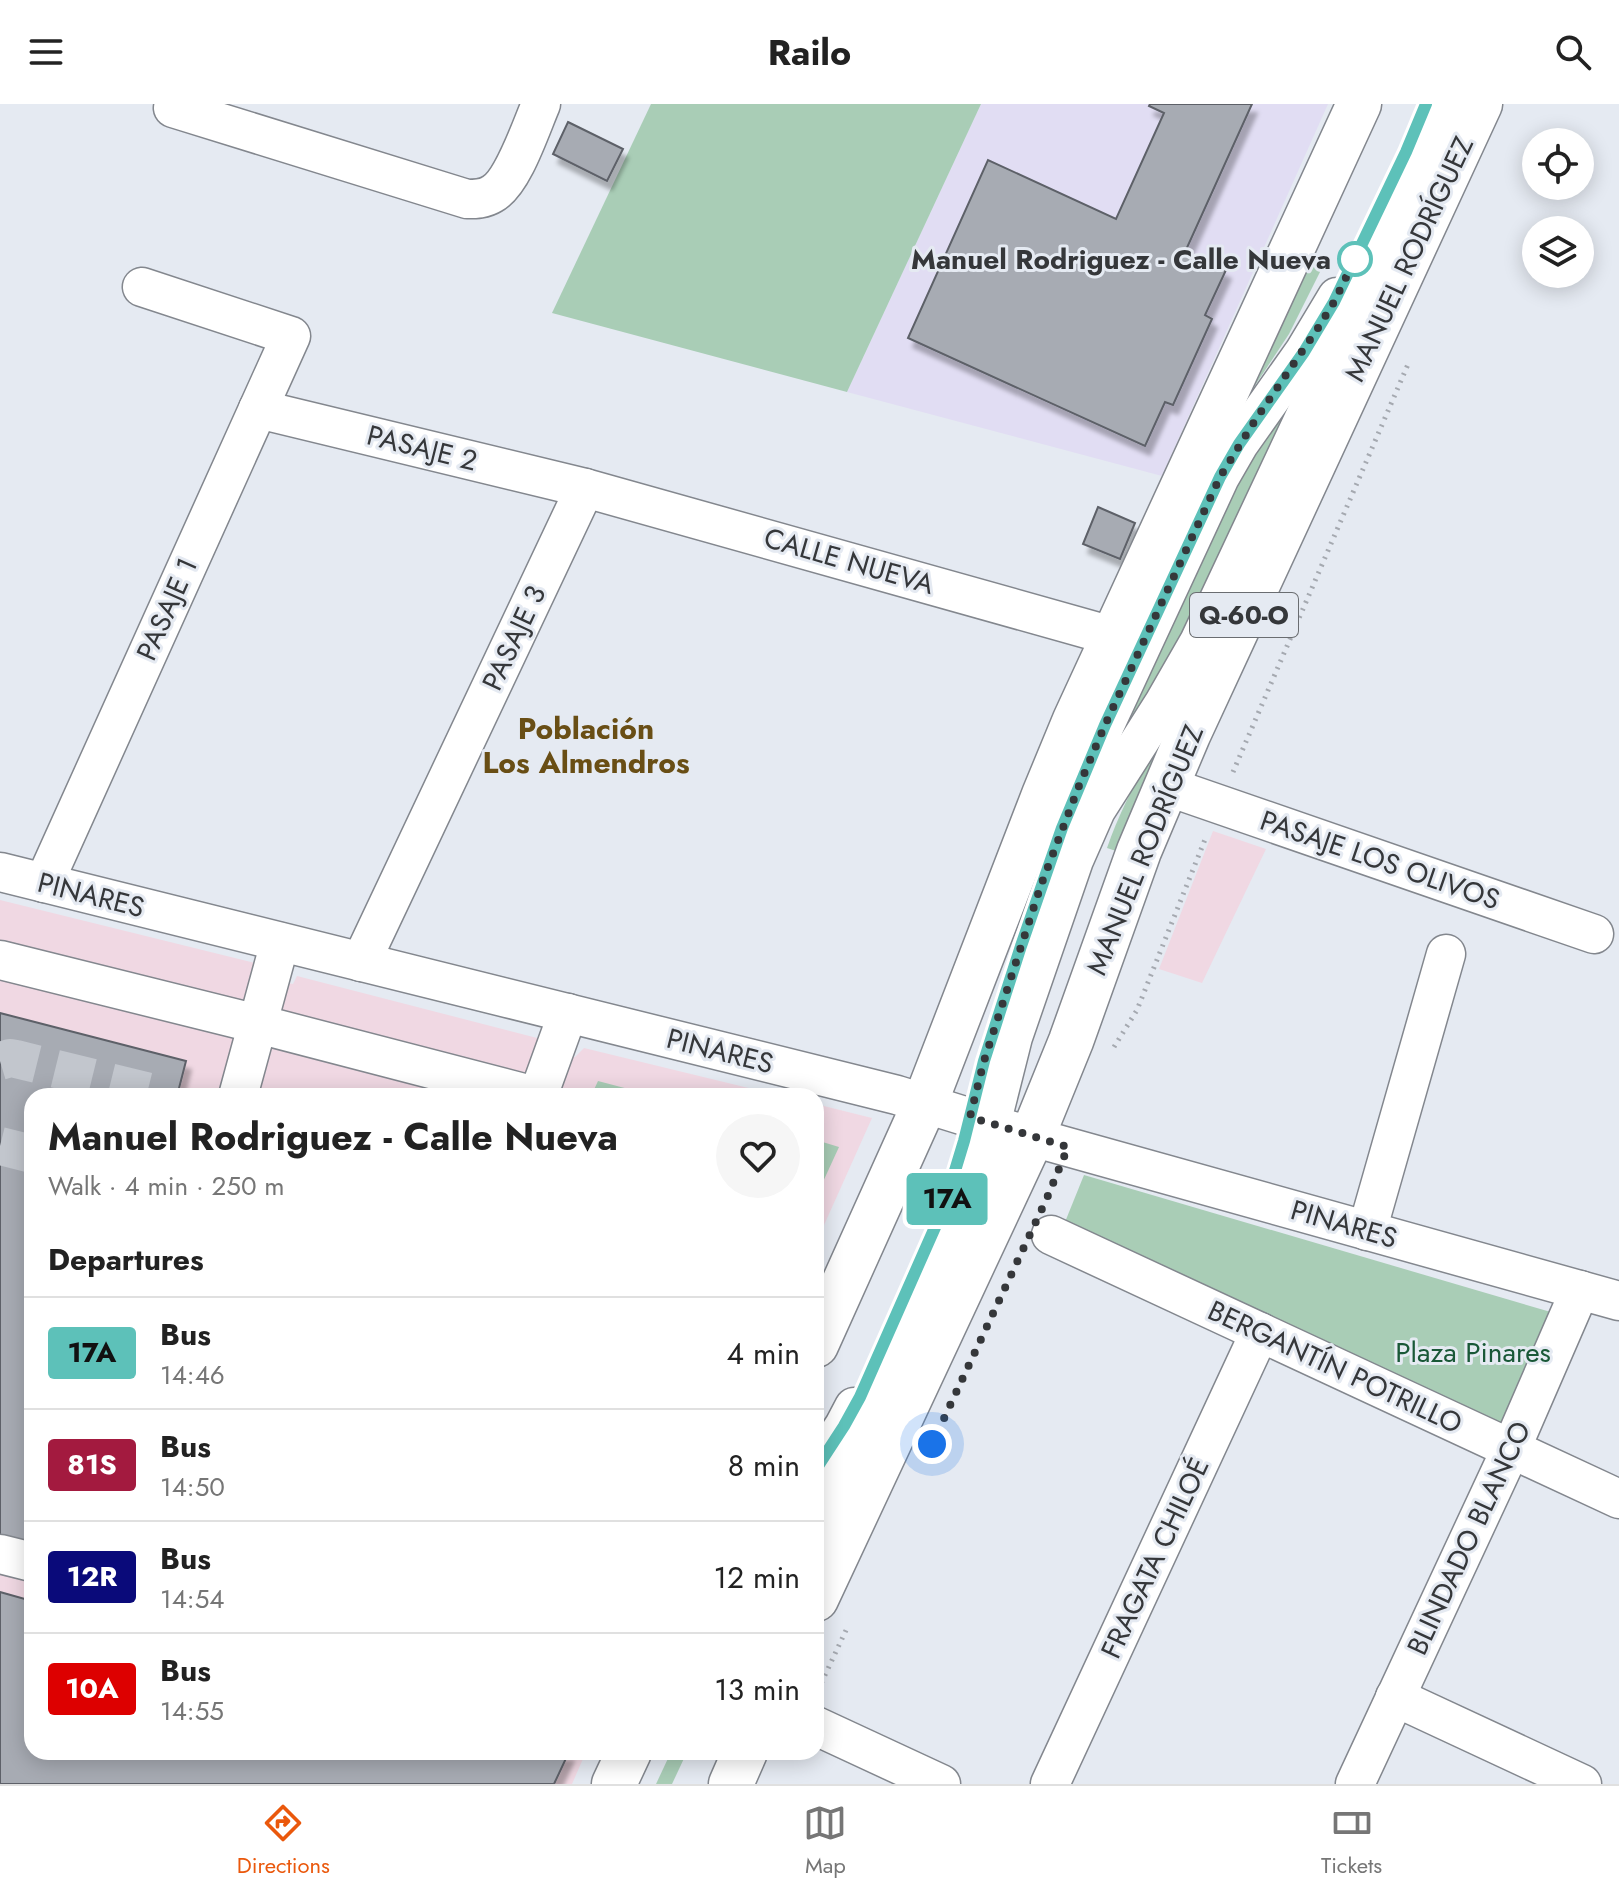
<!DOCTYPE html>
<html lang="en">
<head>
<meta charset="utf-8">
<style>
  :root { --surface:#fff; --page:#f6f6f6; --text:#222; --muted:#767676; --line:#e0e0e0; --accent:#ea580c }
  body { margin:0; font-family:Jost,sans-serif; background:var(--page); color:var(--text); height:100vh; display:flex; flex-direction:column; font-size:30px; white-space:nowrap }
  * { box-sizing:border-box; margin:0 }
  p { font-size:26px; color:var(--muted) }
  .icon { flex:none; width:44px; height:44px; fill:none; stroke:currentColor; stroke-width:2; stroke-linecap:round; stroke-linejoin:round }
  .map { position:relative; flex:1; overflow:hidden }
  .sheet { position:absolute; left:24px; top:984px; width:800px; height:672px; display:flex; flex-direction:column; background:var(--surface); border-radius:24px; box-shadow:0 4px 20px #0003 }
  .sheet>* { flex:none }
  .badge { padding:0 16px; border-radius:6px; font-size:28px; line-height:52px }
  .tools { position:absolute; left:1522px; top:24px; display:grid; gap:16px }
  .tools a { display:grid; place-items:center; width:72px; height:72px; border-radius:50%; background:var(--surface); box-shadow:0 4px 20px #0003; font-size:40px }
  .you { position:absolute; width:40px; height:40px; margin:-20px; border:6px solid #fff; border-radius:50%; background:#1a73e8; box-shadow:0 0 0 12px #1a73e833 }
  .map>.badge { position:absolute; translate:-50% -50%; box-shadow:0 0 0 4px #fff }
  h2 { padding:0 24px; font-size:30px; line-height:72px }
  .round { display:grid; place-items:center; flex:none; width:84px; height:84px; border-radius:42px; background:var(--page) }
  .overview { display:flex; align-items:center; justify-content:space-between; height:136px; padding:0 24px }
  h1 { font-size:38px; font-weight:700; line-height:60px }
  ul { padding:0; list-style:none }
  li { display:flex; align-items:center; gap:24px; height:112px; padding:0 24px; border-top:2px solid var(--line) }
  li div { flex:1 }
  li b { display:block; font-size:30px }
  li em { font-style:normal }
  li .badge { min-width:88px; font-weight:700; text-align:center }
  header { display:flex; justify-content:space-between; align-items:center; height:104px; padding:0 24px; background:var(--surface); font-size:36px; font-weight:700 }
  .dock { display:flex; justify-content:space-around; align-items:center; height:112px; border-top:2px solid var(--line); background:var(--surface); font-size:22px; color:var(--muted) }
  .dock a { display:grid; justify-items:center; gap:4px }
  .dock .on { color:var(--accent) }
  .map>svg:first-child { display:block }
  .commercial { fill:#f0d8e3 }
  .education { fill:#e1ddf3 }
  .green { fill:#a9cdb6 }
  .building { fill:#a7abb3; stroke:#5d6168; stroke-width:2; filter:url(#shadow) }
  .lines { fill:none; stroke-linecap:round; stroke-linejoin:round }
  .minor-tunnel { stroke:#c2c6cd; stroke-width:38; stroke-dasharray:38 19; stroke-linecap:butt }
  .minor-casing { stroke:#83878e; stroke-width:41 }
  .major-casing { stroke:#83878e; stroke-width:47 }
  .path { stroke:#a5a9b0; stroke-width:5; stroke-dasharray:2 6; stroke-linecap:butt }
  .minor { stroke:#fff; stroke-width:38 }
  .major { stroke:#fff; stroke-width:44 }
  .line-casing { stroke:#fff; stroke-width:18 }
  .line { stroke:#5dc1b9; stroke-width:12 }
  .walk { stroke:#35373a; stroke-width:8; stroke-dasharray:0 14.4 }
  .stop-dot { fill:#fff; stroke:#5dc1b9; stroke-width:4 }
  .labels { text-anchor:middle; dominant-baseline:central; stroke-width:6; stroke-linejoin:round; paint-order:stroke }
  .shield { fill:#e5eaf2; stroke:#6a6d71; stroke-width:2 }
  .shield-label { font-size:26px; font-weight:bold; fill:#35373a }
  .stop-label { font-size:28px; font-weight:bold; fill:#35373a; stroke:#e5eaf2; text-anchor:end }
  .street-label { font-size:28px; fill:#35373a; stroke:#e5eaf2 }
  .park-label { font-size:28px; fill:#195837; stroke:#e5eaf2 }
  .neighbourhood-label { font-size:30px; font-weight:bold; fill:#694e15; stroke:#e5eaf2 }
</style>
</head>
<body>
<header><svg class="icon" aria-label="menu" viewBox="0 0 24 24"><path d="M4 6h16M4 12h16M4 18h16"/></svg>Railo<svg class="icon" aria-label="search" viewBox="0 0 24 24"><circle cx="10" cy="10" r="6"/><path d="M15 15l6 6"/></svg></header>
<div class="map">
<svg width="1619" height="1680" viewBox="0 0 1619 1680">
  <defs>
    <filter id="shadow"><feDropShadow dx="5" dy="9" stdDeviation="2" flood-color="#0004"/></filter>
  </defs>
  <rect width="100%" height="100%" fill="#e5eaf2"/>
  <g class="commercial">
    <polygon points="1213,727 1266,745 1202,879 1159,865"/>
    <polygon points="0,796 255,859 251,872 293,880 297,872 541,935 555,949 575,953 584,944 781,992 32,992 32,1648 586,1648 572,1680 0,1680"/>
    <polygon points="816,1000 872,1014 816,1139"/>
  </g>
  <polygon class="education" points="981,0 1328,0 1162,372 847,288"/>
  <g class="green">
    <polygon points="651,0 981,0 847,288 552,209"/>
    <polygon points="1312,154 1324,160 1289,230 1248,292"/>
    <polygon points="1342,207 1223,470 1090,690 1254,340"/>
    <path d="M1174 614 1122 749 1107 744C1123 698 1147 655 1174 614Z"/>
    <polygon points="598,977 655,992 591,992"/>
    <polygon points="816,1036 839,1043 816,1093"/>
    <polygon points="1084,1071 1561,1211 1506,1318 1497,1322 1063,1123"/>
    <polygon points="671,1648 687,1648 672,1680 656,1680"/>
  </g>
  <g class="building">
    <polygon points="1150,0 1252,0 1185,148 1226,166 1205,211 1212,215 1173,301 1165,298 1145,342 908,234 988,56 1116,115 1164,9 1149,2"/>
    <polygon points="568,18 623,45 607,77 553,50"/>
    <polygon points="1098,403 1135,419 1120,455 1083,440"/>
    <polygon points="0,909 186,957 177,992 32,992 32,1442 0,1434"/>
    <polygon points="0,1488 32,1497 32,1648 569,1648 554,1680 0,1680"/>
  </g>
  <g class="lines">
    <g class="minor-tunnel">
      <polyline points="0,957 10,954 16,955 166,992"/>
      <polyline points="0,1042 32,1050"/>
    </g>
    <g class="minor-casing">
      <g id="minor">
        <path d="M173 4 467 95C476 95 484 95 492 90 513 79 531 23 541 0"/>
        <polyline points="258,305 585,384 1112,532"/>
        <polyline points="1166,682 1594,830"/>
        <polyline points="1059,734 1105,621 1220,373 1239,340 1304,248 1337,193"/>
        <polyline points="0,768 897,991 1032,1033 1619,1197"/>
        <polyline points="44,779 291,232 142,183"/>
        <polyline points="0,856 258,920 535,992"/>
        <polyline points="361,858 585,384"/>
        <polyline points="238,992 280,838"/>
        <polyline points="538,992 568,909"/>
        <polyline points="1367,1127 1446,850"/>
        <polyline points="1051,1131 1619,1395"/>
        <polyline points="816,1365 844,1322 854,1303"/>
        <polyline points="816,1437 944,1160 980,1064 1013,933 1074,756 1096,706 1164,599 1199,538 1420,67 1449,0"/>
        <polyline points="0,1450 32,1458"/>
        <polyline points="1395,1593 1582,1680"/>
        <polyline points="816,1622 941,1680"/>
        <polyline points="1050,1680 1260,1228"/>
        <polyline points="1355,1680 1511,1345 1580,1186"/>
      </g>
    </g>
    <g class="major-casing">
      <g id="major">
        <polyline points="816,1241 925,999 1044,691 1075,616 1359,0"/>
        <polyline points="816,1495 1032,1033 1071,937 1139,747 1188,631 1480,0"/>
        <polyline points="614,1680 629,1648"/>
        <polyline points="731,1680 745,1648"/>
      </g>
    </g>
    <g class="path">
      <polyline points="1233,668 1409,258"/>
      <polyline points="1114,943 1137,906 1206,733"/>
      <polyline points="818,1586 848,1522"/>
    </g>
    <use href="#minor" class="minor"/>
    <use href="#major" class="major"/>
  </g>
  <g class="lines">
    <g class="line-casing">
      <polyline id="line" points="816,1365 844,1322 860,1293 944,1103 964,1037 984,957 1021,842 1062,724 1105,621 1220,373 1239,340 1304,248 1334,198 1406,48 1426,0"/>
    </g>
    <use href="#line" class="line"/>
    <polyline class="walk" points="932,1340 1047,1094 1068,1043 970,1013 984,957 1041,781 1079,682 1105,621 1220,373 1256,315 1318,224 1334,198 1355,155"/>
  </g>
  <circle class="stop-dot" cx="1355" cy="155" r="16"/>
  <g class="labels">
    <rect class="shield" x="1190" y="489" width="108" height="44" rx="6"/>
    <g class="shield-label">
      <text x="1244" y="511">Q-60-O</text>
    </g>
    <g class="stop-label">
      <text x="1331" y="155">Manuel Rodriguez - Calle Nueva</text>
    </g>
    <g class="street-label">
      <text transform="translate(1409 155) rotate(-65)">MANUEL RODRÍGUEZ</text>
      <text transform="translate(422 344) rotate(14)">PASAJE 2</text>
      <text transform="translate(849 457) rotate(16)">CALLE NUEVA</text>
      <text transform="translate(167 505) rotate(-66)">PASAJE 1</text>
      <text transform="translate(514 534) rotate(-65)">PASAJE 3</text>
      <text transform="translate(1145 746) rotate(-68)">MANUEL RODRÍGUEZ</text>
      <text transform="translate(1380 756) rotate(19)">PASAJE LOS OLIVOS</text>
      <text transform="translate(91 791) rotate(14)">PINARES</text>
      <text transform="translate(720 947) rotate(14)">PINARES</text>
      <text transform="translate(1344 1120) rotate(16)">PINARES</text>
      <text transform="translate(1335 1263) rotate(25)">BERGANTÍN POTRILLO</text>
      <text transform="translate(1469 1434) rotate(-65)">BLINDADO BLANCO</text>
      <text transform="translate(1155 1454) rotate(-65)">FRAGATA CHILOÉ</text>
    </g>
    <g class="park-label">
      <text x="1473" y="1248">Plaza Pinares</text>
    </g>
    <g class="neighbourhood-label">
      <text x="586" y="624">Población<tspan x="586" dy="34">Los Almendros</tspan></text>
    </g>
  </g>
</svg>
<div class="tools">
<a><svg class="icon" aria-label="locate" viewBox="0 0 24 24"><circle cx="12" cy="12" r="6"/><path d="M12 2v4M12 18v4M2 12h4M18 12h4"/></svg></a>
<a><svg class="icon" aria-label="layers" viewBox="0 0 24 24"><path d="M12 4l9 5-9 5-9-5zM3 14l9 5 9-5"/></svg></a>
</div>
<div class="you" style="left:932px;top:1340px"></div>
<b class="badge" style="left:947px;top:1095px;background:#5dc1b9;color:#111">17A</b>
<section class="sheet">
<div class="overview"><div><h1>Manuel Rodriguez - Calle Nueva</h1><p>Walk · 4 min · 250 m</p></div><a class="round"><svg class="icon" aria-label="heart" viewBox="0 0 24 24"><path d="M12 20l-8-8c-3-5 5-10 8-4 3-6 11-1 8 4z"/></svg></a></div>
<h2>Departures</h2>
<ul>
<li><span class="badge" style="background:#5dc1b9;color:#111">17A</span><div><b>Bus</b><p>14:46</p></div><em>4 min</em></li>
<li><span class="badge" style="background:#a31a3f;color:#fff">81S</span><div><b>Bus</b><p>14:50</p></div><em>8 min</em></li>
<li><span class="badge" style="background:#0a0a7a;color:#fff">12R</span><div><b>Bus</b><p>14:54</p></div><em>12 min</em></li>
<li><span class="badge" style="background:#d00;color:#fff">10A</span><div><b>Bus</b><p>14:55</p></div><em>13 min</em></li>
</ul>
</section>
</div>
<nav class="dock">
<a class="on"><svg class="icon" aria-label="directions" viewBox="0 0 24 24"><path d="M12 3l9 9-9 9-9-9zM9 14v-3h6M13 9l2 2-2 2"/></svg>Directions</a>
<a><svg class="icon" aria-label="map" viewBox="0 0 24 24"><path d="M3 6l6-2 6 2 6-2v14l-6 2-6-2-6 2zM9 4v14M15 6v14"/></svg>Map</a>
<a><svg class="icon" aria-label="tickets" viewBox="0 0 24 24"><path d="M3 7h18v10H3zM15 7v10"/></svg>Tickets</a>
</nav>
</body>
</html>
